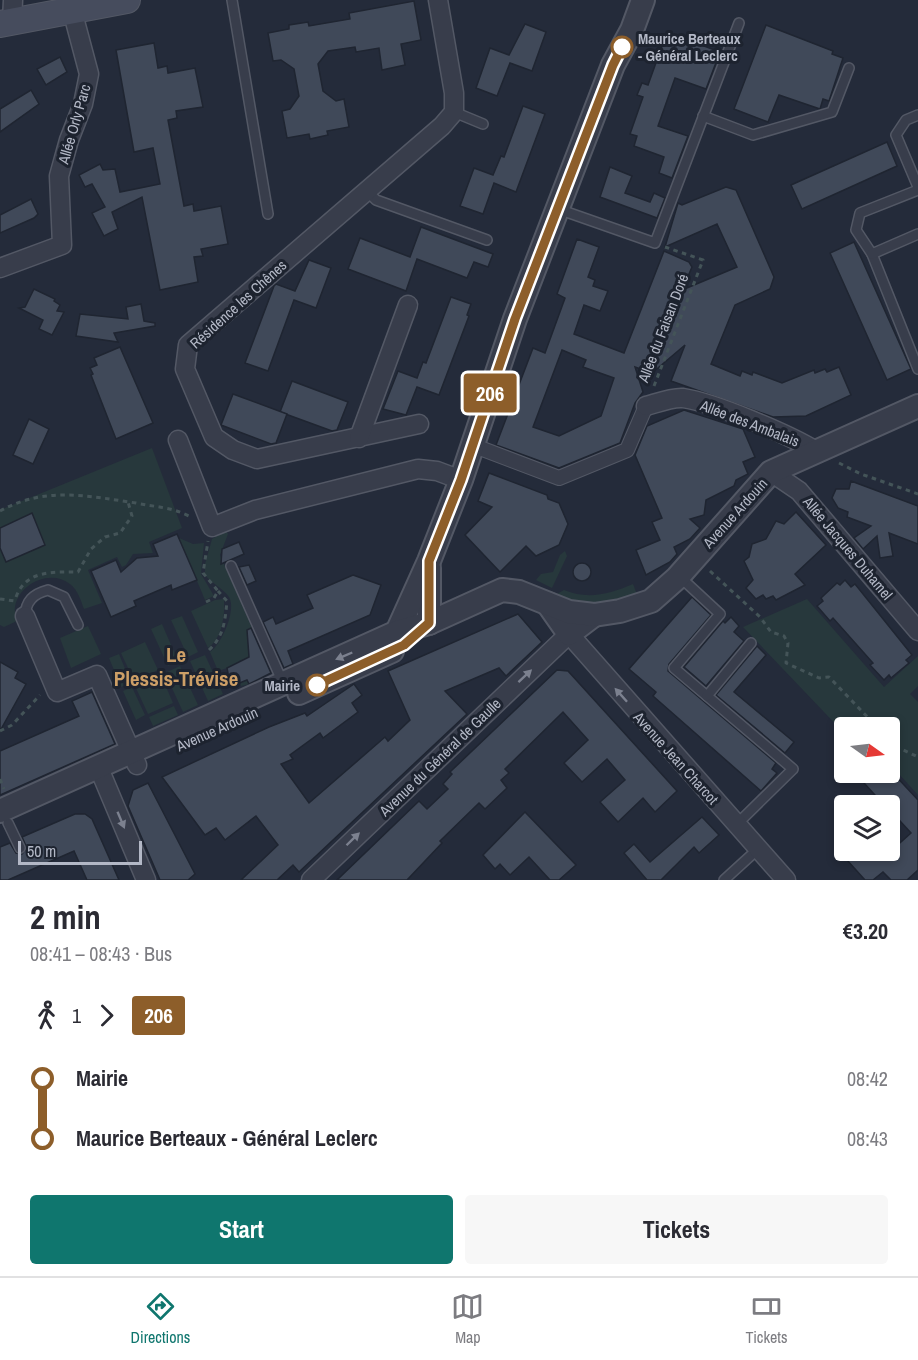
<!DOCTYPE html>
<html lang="en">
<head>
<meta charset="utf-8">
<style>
  :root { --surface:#fff; --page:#f7f7f7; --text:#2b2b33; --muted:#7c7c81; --line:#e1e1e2; --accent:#0f766e }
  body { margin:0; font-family:"Archivo Narrow",sans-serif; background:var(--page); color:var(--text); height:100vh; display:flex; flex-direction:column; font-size:22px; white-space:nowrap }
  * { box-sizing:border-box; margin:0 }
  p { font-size:20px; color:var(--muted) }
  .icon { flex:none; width:33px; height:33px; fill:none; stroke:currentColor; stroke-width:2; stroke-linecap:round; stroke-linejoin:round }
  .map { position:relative; height:880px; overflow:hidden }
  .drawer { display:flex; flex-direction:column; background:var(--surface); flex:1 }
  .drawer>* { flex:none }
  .badge { padding:0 12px; border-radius:4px; font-size:21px; line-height:39px }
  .needle { width:39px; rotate:104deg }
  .tools { position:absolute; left:834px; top:717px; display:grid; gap:12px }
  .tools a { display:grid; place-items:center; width:66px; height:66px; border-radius:6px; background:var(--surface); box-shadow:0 3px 9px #0003; font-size:30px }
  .scale { position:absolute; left:18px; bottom:15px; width:124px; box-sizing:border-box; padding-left:6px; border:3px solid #b3b8c6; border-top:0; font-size:16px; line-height:21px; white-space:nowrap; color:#b3b8c6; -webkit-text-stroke:4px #1d232f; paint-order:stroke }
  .map>.badge { position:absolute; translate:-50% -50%; box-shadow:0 0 0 3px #fff }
  .legs { display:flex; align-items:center; gap:9px; height:66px; padding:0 30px; font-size:20px }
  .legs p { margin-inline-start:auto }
  .overview { display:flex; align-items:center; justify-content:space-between; height:102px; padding:0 30px }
  h1 { font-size:33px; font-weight:700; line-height:45px }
  .cta { display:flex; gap:12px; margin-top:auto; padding:12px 30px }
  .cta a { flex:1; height:69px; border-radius:6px; background:var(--accent); color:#fff; font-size:24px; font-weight:700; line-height:69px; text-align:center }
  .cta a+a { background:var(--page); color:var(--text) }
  ul { padding:0 30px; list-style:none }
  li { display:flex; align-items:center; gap:21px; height:60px; font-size:22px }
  li i { display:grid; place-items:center; width:9px; height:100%; margin:0 8px; background:currentColor }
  li i::after { content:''; width:15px; height:15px; margin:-8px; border:4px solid; border-radius:50%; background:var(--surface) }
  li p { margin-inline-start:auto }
  li:first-child i { background:linear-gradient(#0000 50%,currentColor 0) }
  li:last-child i { background:linear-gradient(currentColor 50%,#0000 0) }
  .tab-bar { display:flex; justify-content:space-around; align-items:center; height:84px; border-top:2px solid var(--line); background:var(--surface); font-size:16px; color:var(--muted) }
  .tab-bar a { display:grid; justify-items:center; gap:3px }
  .tab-bar .on { color:var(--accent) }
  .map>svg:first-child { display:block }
  .green { fill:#27383c }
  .building { fill:#404959; stroke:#1f2531; stroke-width:1.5; fill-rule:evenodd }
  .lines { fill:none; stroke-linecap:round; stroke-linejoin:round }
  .service-casing { stroke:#535865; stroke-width:12 }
  .pedestrian-casing { stroke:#535865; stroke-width:16 }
  .minor-casing { stroke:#535865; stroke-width:21 }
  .tertiary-casing { stroke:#535865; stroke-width:26 }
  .secondary-casing { stroke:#535865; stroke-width:28 }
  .path { stroke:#445458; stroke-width:3; stroke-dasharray:4.5 4.5; stroke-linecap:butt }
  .service { stroke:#383d4b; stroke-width:9 }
  .pedestrian { stroke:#383d4b; stroke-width:14 }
  .minor { stroke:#383d4b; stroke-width:18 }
  .tertiary { stroke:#383d4b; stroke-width:22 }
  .secondary { stroke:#464c5d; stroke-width:26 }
  .oneway { fill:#7c818f }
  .line-1-casing { stroke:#fff; stroke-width:14 }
  .line-1 { stroke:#8d5e2a; stroke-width:9 }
  .stop-1-dot { fill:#fff; stroke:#8d5e2a; stroke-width:3 }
  .labels { text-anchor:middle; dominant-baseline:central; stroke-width:6; stroke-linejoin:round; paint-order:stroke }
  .stop-label { font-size:15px; font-weight:bold; fill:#b3b8c6; stroke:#1d232f; text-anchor:start }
  .street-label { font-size:15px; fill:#b3b8c6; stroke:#1d232f }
  .district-label { font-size:21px; font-weight:bold; fill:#cd9f67; stroke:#1d232f }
</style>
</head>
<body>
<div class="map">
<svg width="918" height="880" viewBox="0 0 918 880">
  <rect width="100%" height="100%" fill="#242b3a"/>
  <g class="green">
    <path d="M152 448 182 528 149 542 153 553 133 554 126 565 122 567 117 557 88 570 102 603 84 609C81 601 78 590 70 584 51 569 19 583 15 607 14 611 16 617 17 621L4 627 0 625V510Z"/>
    <path d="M226 531 228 534 220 555 252 628 247 630 249 657 239 661 249 684 241 686 233 666 218 671 210 652C221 645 237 610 229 597 223 588 211 583 205 575V564L212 539Z"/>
    <polygon points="179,538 193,544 204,543 201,574 214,596 205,600"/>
    <polygon points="565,551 567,556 552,588 536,580 541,574 553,572 560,555"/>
    <path d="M633 584 638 597 613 606 555 600 557 594 564 590C588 600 610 594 633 584Z"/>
    <path d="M224 599C225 616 222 638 208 648L191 611 215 600Z"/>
    <polygon points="807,599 884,687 918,656 918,686 910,694 918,702 918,795 890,764 890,728 844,728 844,733 743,627"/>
    <polygon points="182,616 198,652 188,657 171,620"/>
    <polygon points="162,624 178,661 168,666 151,629"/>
    <polygon points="88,626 101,654 71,668 60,638"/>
    <polygon points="145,642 158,670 134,681 121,653"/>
    <polygon points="119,654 131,683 121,687 109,658"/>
    <polygon points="205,655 223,694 208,701 190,661"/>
    <polygon points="180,666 198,705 183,712 165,673"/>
    <polygon points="161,675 173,703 148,714 135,686"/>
    <polygon points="132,687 145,715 136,720 123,691"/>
    <polygon points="174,706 178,715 153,726 149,717"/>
  </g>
  <g class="building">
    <polygon points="414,1 421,40 401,44 405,65 382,70 379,48 356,52 355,47 328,51 318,64 323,91 336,101 344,99 349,127 327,131 328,135 310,139 309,134 287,138 282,111 290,109 299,96 294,69 281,60 273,61 268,33 289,29 289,25 308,22 309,26 350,19 349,13"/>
    <polygon points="525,24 546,32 532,71 510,63 497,96 476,88 490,48 509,55"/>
    <polygon points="766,25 833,51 832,54 843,58 829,101 823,99 820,109 779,95 768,122 734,109"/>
    <polygon points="667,32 720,52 706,89 675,78 658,126 688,136 672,178 659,173 664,157 634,146 637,136 630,134 643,97 637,95 642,83 648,85"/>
    <polygon points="154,43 158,68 167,66 168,73 195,68 203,107 176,111 177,118 168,120 184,206 193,204 194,211 221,206 228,244 201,249 203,256 194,257 198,282 160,290 142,197 112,212 118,229 104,236 92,213 105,207 92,184 85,187 79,175 100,164 103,170 115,169 120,192 160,184 153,148 134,152 116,50"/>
    <polygon points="60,57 67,72 46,85 37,69"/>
    <polygon points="31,90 39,104 0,132 0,109"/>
    <polygon points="523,106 545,114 516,192 494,183 483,214 460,206 474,168 493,175 501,156 504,157"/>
    <polygon points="887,142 897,166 802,209 791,185"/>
    <polygon points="610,167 632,176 625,193 650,202 654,193 665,198 657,218 600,197"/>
    <path d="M726 187 736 190 774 277 770 289 735 305 711 364 740 376 742 371 752 375 753 372 782 383 814 370 815 373 825 369 827 372 839 367 851 395 806 416 773 417 671 381 685 345 652 373 635 367 643 392 635 403 620 443 559 468 496 445 533 348 545 353 565 298 557 294 577 239 599 247 588 277 595 280 593 286 608 291 600 311 584 305 574 334 624 353 664 251 689 262 692 267 682 290 737 267 717 224 665 247 678 203 682 205ZM562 350 586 360 583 367 614 378 601 416 559 436 533 427Z"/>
    <polygon points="31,199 38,214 34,218 0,233 0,215"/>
    <polygon points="421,227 493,254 488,267 474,262 467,278 417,259 406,291 348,269 360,238 410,257"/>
    <polygon points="854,242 911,369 887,380 830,253"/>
    <polygon points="309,260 331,268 316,308 294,300 268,371 245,363 274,286 276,284 295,291"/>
    <polygon points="34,289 55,299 54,301 60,305 57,311 64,312 52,335 39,329 43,320 19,308 25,307"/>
    <polygon points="451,297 471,304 467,315 469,316 439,395 417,387 406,415 383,409 398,371 417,378 423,362 426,363"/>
    <polygon points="141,304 144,321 155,323 155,326 114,333 118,342 76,336 80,314 128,319 126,307"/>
    <polygon points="120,347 153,423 116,439 91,375 93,374 90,368 97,365 94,358"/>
    <polygon points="292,381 348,402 337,430 332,431 280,412"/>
    <polygon points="233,394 287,414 276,443 271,444 221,425"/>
    <polygon points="684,410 743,429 755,457 743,462 748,474 736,480 734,486 706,500 704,515 690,519 700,528 690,539 674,547 677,554 670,562 646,575 636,550 660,540 652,522 662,518 635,455 647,426"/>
    <polygon points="29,419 49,429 33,464 13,455"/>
    <polygon points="489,473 547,495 548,499 559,503 568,524 559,545 536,556 526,546 500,572 465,535 492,507 478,501"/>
    <polygon points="851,481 918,506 918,544 889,533 893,556 880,558 877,536 863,549 854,538 871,526 847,517 848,512 838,508 832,498 836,489 849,489"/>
    <polygon points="796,512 826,545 795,574 805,585 776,600 773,596 766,599 763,595 756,599 746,588 753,580 744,561 749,557 752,544 766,539 776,521 784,524"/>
    <polygon points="32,513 45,545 6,562 0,548 0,528"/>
    <polygon points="177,534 197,580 172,590 171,585 134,601 136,606 111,617 91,571 116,560 121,572 137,558 158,556 153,544"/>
    <polygon points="239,542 244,554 221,564 222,549"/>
    <circle cx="582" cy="572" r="9"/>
    <polygon points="249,565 256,581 247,585 239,567"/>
    <polygon points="353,575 381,585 370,615 288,651 293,664 284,668 263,622 273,617 276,624 313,608 307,595"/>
    <polygon points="845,580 851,587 855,584 912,655 906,660 909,663 891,678 889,675 884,680 870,665 873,663 833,618 830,621 817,606 823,601 821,598 837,583 840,585"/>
    <polygon points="692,597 711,615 669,664 668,671 776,763 772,769 777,773 761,791 653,696 656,692 629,669"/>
    <polygon points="518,614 542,642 506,676 499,668 445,691 467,714 299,872 293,865 277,880 241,880 278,845 256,816 225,840 216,828 205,835 162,777 269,727 305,713 307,716 354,684 362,695 352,703 358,712 323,738 320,733 290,755 293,759 281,764 309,803 385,737 388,741 410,720 388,671"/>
    <polygon points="731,617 739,626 734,632 744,641 706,686 684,667 723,621 725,623"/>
    <polygon points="251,628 271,673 249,684 247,680 227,688 222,676 228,673 227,668 249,657 247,630"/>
    <polygon points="757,646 766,655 734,692 794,742 785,753 716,695"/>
    <polygon points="0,662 18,672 15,678 26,684 0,731"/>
    <polygon points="557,670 568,671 677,791 655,812 643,798 618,822 600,802 625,780 607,759 582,782 564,763 588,740 563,712 505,769 509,773 501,780 507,788 485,809 479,803 440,841 442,843 407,880 337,880 419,801 427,809 448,789 443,784 452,774 450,772"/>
    <polygon points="92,692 115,744 0,795 0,751 79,716 72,701"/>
    <polygon points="854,772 892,772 918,800 918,870 907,880 891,880 883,872 873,880 865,880 847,860 858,850 892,850 911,833 890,810 890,806 885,806"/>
    <polygon points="148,783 195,874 188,880 160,880 128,806 133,790"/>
    <polygon points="525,812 576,865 559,880 550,880 529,857 510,875 500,864 495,869 483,855"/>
    <polygon points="75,814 85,814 92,819 119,880 87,880 74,851 8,880 0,880 0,847 10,843 16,853 22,854 27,848 22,837"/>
    <polygon points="702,817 719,835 699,853 694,847 661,880 647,880 624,853 634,844 650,862"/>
  </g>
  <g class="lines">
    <g class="service-casing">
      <g id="service">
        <polyline points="232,0 268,214"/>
        <polyline points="454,112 483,124"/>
        <polyline points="918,115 906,120 896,135 918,187"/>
        <polyline points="703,116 753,135 832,112 849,68"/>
        <polyline points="918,190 860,213 856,230 872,254 918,369"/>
        <polyline points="367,191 376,200 487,240"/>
        <polyline points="558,209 655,243 739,23"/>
        <polyline points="872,254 918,234"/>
        <polyline points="231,566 283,683"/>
        <polyline points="679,576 720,614 674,668 793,769 736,825"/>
        <path d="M25 616C26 601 33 594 48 590L64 597 78 625"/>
        <polyline points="707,696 751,643"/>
        <polyline points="8,823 20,848"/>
        <polyline points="724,880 758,849"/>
      </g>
    </g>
    <g class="pedestrian-casing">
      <polyline id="pedestrian" points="472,445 559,478 627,450 646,406"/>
    </g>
    <g class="minor-casing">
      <g id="minor">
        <polyline points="12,21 13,0"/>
        <polyline points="0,268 62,245 59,176 69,140 83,104 89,74 72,10"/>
        <path d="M646 406C657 403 672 397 683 398 715 403 788 434 816 451"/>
        <polyline points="419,424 257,459 233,450 214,437 185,369 188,345 442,126 454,112 454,93 438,0"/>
        <polyline points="359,438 408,305"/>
        <polyline points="178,440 212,527 255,510 418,469 437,471 461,480"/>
        <polyline points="771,472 799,491 918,631"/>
        <polyline points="25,616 57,692 97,675 137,765"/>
        <polyline points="98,766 146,880"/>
        <polyline points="311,880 569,634 786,880"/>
      </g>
    </g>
    <g class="tertiary-casing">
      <g id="tertiary">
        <polyline points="548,604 569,634 594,615"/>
        <polyline points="429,623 429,568"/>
        <polyline points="397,632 429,561 461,480 515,319 613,65 632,30 643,0"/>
        <polyline points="299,693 392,651"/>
        <polyline points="0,811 397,632 429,623 502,590 519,592 569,612 594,615 620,611 651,601 677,578 771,472 918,406"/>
      </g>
    </g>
    <g class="secondary-casing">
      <polyline id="secondary" points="0,24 127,0"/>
    </g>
    <g class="path">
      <polyline points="654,386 703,260 665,247"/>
      <polyline points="839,463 861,474 918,494"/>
      <path d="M0 511C45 486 88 496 136 503 155 507 171 507 189 516"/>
      <polyline points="710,571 760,617 771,632 784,636 788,643 786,663 819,678 829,677 878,728"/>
      <path d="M16 597C26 570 53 572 78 572L91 549 105 537 120 533 132 516 128 502"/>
      <polyline points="0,599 15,601"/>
      <polyline points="206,602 214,598 218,591 203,573 208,541"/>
      <path d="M209 650C224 636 225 621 227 601L218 591"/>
      <polyline points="0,731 12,725 40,695"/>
      <polyline points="890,739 897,747 918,757"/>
      <polyline points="0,779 4,789"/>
    </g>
    <use href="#service" class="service"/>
    <use href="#pedestrian" class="pedestrian"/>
    <use href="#minor" class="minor"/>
    <use href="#tertiary" class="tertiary"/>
    <use href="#secondary" class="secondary"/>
  </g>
  <defs><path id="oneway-solid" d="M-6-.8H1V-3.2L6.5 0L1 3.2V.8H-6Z" transform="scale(1.5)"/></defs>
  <g class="oneway">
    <use href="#oneway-solid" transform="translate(344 656) rotate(157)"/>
    <use href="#oneway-solid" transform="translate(525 676) rotate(-43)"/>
    <use href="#oneway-solid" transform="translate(621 695) rotate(-132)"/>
    <use href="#oneway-solid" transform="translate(121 820) rotate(67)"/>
    <use href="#oneway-solid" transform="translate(353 839) rotate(-44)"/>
  </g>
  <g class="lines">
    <g class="line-1-casing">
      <polyline id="line-1" points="317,685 404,645 429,623 429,561 461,480 515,319 613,65 622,47"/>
    </g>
    <use href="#line-1" class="line-1"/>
  </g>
  <g class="stop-1-dot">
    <circle cx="622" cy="47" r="10"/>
    <circle cx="317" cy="685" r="10"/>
  </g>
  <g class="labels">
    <g class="stop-label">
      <text x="638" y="38">Maurice Berteaux<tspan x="638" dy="17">- Général Leclerc</tspan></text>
      <text x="300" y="685" text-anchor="end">Mairie</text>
    </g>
    <g class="street-label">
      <text transform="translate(74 124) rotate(-74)">Allée Orly Parc</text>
      <text transform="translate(238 304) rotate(-42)">Résidence les Chênes</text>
      <text transform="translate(663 328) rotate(-69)">Allée du Faisan Doré</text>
      <text transform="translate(750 423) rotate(21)">Allée des Ambalais</text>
      <text transform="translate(735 513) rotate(-48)">Avenue Ardouin</text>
      <text transform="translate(848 548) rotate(50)">Allée Jacques Duhamel</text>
      <text transform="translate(217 729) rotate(-24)">Avenue Ardouin</text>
      <text transform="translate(440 757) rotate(-44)">Avenue du Général de Gaulle</text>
      <text transform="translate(676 758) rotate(48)">Avenue Jean Charcot</text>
    </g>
    <g class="district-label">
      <text x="176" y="654">Le<tspan x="176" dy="24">Plessis-Trévise</tspan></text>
    </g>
  </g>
</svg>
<div class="tools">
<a><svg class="needle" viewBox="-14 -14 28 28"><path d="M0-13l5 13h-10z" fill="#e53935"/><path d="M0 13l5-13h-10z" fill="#7c7c81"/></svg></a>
<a><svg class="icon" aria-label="layers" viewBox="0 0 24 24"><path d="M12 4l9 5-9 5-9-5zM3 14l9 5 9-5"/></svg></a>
</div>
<div class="scale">50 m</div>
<b class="badge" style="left:490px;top:393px;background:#8d5e2a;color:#fff">206</b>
</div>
<section class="drawer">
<div class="overview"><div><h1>2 min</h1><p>08:41 – 08:43 · Bus</p></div><b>€3.20</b></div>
<div class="legs"><svg class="icon" aria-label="walk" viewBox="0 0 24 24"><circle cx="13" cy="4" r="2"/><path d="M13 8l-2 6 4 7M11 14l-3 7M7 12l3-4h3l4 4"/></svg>1<svg class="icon" aria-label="forward" viewBox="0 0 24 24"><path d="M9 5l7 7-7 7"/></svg><b class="badge" style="background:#8d5e2a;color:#fff">206</b></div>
<ul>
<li><i style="color:#8d5e2a"></i><b>Mairie</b><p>08:42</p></li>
<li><i style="color:#8d5e2a"></i><b>Maurice Berteaux - Général Leclerc</b><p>08:43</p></li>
</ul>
<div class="cta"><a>Start</a><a>Tickets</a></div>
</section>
<nav class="tab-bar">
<a class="on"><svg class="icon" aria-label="directions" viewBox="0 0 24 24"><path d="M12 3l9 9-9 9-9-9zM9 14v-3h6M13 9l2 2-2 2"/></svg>Directions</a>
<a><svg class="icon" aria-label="map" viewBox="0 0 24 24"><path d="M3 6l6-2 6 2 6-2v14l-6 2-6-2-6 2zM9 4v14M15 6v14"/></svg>Map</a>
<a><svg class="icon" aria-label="tickets" viewBox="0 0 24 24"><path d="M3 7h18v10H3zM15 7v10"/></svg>Tickets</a>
</nav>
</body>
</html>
